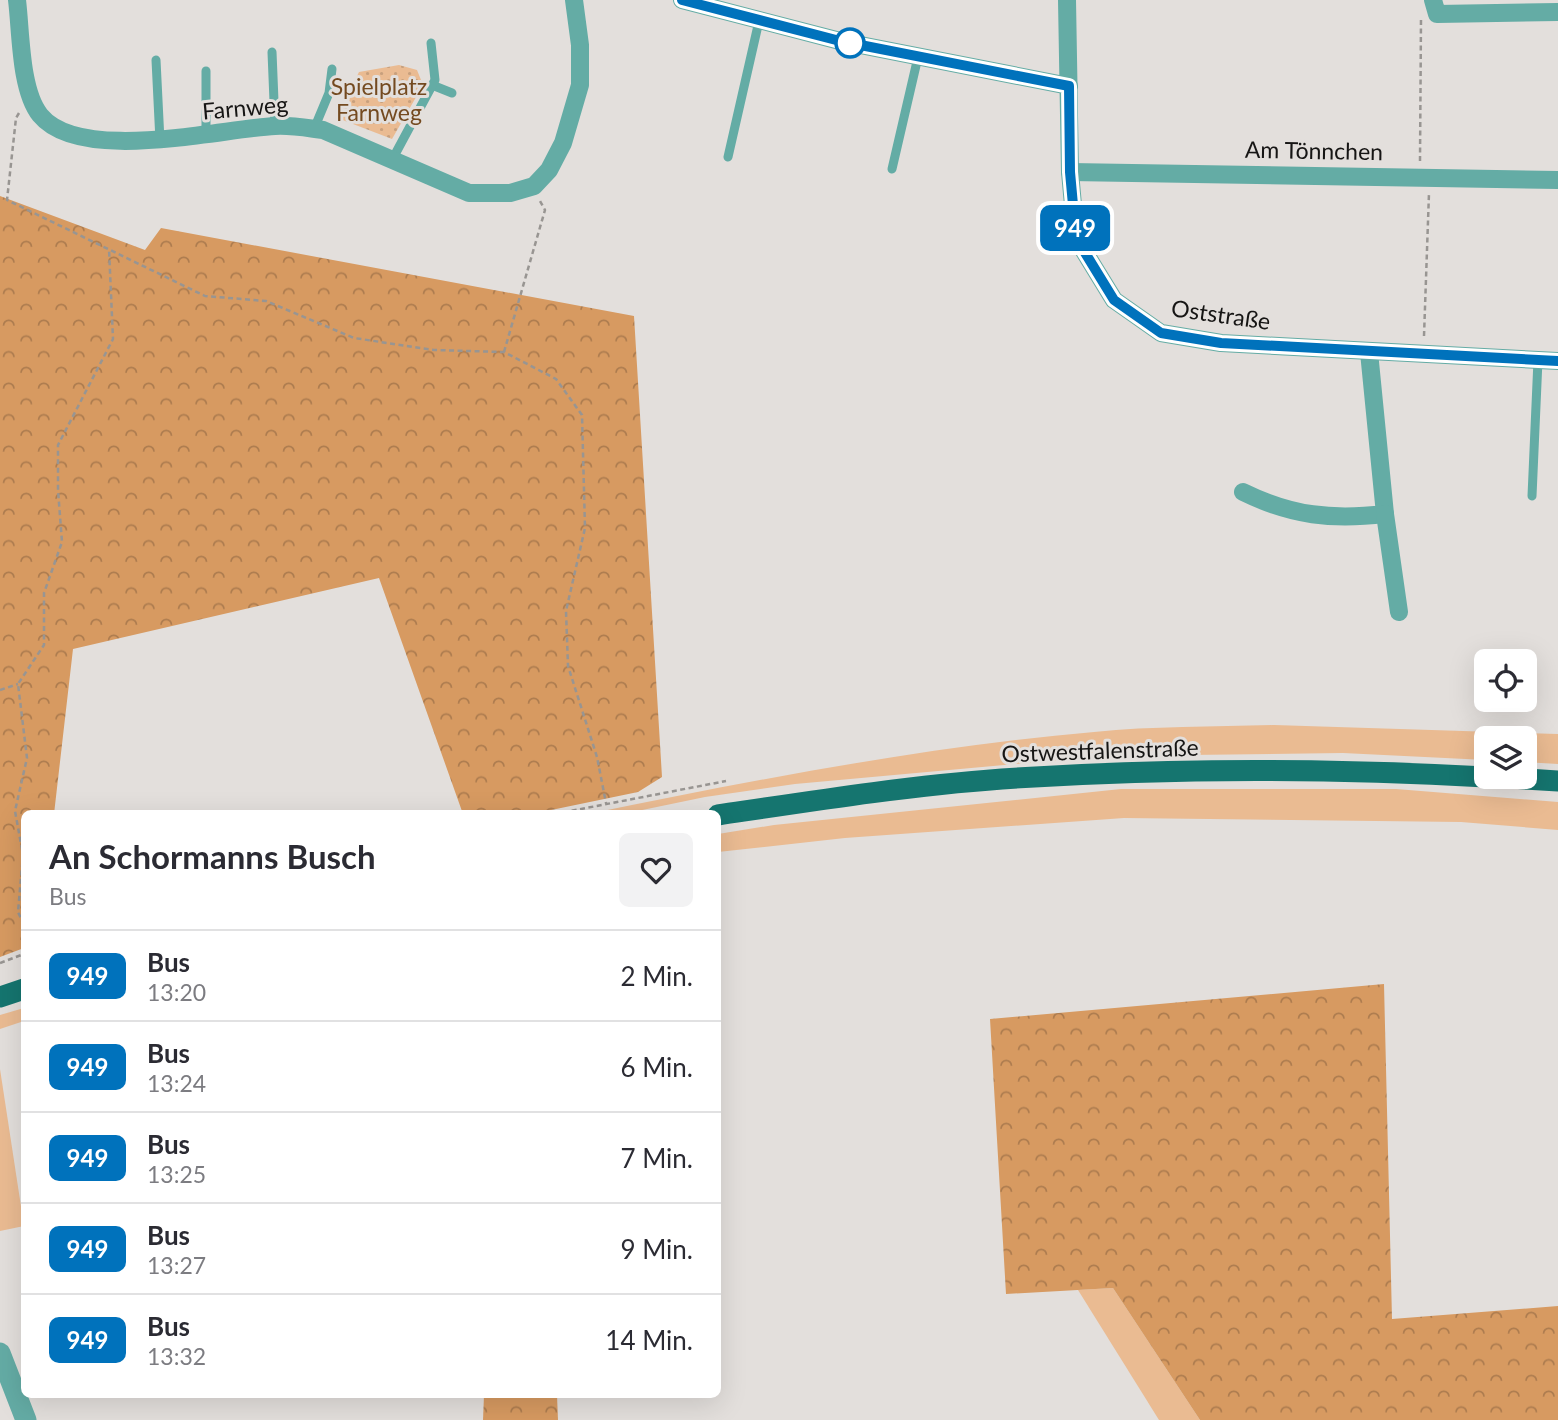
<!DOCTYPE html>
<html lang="de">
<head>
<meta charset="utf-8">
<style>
  :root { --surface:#fff; --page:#f2f2f3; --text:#2b2b33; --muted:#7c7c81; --line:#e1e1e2 }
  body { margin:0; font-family:Lato,sans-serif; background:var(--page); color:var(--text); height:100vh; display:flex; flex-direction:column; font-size:26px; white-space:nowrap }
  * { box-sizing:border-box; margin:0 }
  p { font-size:23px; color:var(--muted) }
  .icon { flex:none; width:38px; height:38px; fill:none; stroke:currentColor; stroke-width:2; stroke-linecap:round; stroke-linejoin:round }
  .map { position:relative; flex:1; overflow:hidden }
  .drawer { position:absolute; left:21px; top:810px; width:700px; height:588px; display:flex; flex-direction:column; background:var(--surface); border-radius:10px; box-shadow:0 7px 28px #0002 }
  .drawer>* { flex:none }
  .badge { padding:0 14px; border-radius:10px; font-size:24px; line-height:46px }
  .tools { position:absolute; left:1474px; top:649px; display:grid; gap:14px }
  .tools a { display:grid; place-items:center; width:63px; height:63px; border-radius:10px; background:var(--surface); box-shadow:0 7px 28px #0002; font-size:35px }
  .map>.badge { position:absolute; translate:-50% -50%; box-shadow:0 0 0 4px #fff }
  .round { display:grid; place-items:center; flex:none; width:74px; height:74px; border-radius:10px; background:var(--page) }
  .headline { display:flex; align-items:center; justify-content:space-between; height:119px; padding:0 28px }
  h1 { font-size:33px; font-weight:700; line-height:52px }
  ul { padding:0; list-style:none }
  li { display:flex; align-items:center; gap:21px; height:91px; padding:0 28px; border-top:2px solid var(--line) }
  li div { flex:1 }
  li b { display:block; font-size:26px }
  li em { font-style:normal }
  li .badge { min-width:77px; font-weight:700; text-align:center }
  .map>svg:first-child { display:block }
  .green { fill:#eabb92 }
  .forest { fill:url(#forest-crowns) }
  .park { fill:url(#park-dots) }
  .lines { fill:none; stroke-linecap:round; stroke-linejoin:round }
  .path { stroke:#989592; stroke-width:2.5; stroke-dasharray:5 3.5; stroke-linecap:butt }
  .service { stroke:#64aca5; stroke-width:9 }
  .minor { stroke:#64aca5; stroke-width:18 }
  .tertiary { stroke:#64aca5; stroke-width:21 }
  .primary { stroke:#15756f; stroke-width:21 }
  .line-casing { stroke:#fff; stroke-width:16 }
  .line { stroke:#0072bc; stroke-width:10 }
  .stop-dot { fill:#fff; stroke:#0072bc; stroke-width:3.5 }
  .labels { text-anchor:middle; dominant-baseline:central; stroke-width:6; stroke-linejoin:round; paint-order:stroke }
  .park-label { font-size:23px; fill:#744a20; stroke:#e3dfdc }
  .street-label { font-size:23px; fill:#161514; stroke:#e3dfdc }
</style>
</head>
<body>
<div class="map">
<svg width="1558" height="1420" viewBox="0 0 1558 1420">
  <defs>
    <pattern id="forest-crowns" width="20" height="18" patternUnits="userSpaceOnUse" patternTransform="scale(1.75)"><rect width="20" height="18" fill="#d79a61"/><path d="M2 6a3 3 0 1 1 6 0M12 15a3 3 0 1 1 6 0" fill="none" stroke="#ad7c4f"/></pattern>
    <pattern id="park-dots" width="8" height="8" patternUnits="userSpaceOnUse" patternTransform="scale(1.75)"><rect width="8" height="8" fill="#eabb92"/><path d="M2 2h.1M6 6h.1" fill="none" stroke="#c8a07d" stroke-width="1.8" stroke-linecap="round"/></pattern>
  </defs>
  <rect width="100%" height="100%" fill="#e3dfdc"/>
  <g class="green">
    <path d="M1274 725 1558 734V764L1524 762V738H1486V760L1343 753 1105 756 795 784 705 797 623 814H588C755 780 923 747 1094 732 1153 726 1214 727 1274 725Z"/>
    <polygon points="1121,789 1396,789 1558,802 1558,830 1461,822 1124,818 845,838 718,852 718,834 774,825"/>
    <polygon points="24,1008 24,1021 0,1029 0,1015"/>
    <polygon points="0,1069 24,1226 0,1231"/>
    <polygon points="1113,1288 1200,1420 1159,1420 1078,1290"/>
  </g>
  <g class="forest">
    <polygon points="0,196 145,250 161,228 634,316 662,777 638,792 532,814 463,814 379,578 73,649 54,814 24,814 24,948 0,957"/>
    <polygon points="1384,984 1392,1319 1558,1306 1558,1420 1200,1420 1113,1288 1006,1294 990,1019"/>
    <polygon points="484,1395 557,1395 558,1420 483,1420"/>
  </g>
  <polygon class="park" points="399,65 417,70 423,85 392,139 340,119 342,107 359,72"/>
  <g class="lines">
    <g class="path">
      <polyline points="19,113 16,118 7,200 205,296 266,301 354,338 434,350 504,352 556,379 582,415 585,528 566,611 568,666 597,757 606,803"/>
      <polyline points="1420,161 1421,19"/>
      <polyline points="1424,336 1429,193"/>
      <polyline points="504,352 545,210 540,201"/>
      <polyline points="0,690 18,684"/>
      <polyline points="555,814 726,781"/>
      <polyline points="24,925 18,912 23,855 15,811 27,758 18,684 44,645 44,593 62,542 58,490 58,445 113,339 109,249"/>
      <polyline points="0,963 24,954"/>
    </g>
    <g class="service">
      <polyline points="272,52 275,126"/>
      <polyline points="156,60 160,141"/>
      <polyline points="432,85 452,93"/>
      <polyline points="314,129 329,93 332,69"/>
      <polyline points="206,135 206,71"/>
      <polyline points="728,157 759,21"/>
      <polyline points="392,160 435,80 431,43"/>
      <polyline points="892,169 918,57"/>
      <polyline points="1532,496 1538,360"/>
    </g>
    <g class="minor">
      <path d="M17 0C21 32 20 90 40 115 80 164 219 129 275 126 291 125 307 128 323 130L469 193H510L534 186 549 170 563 143 580 85V45L574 0"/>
      <polyline points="682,0 840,41 1069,86"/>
      <polyline points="1067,0 1070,172 1076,238 1114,300 1161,333 1221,343 1558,361"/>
      <polyline points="1433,0 1437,14 1558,12"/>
      <polyline points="1070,172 1558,180"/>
      <path d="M1243 492C1292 516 1332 520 1385 514L1369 352"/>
      <polyline points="1385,514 1399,612"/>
    </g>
    <polyline class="tertiary" points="0,1353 26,1420"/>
    <g class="primary">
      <polyline points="1494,777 1558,781"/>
      <path d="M718 815C812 801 907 786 1002 779 1163 768 1325 768 1486 777"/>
      <polyline points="0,997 24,989"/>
    </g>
  </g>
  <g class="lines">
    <g class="line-casing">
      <polyline id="line" points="682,0 840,41 1069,86 1070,172 1076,238 1114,300 1161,333 1221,343 1558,361"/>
    </g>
    <use href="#line" class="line"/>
  </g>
  <circle class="stop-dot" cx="850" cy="43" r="14"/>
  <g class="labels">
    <g class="park-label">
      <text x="379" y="86">Spielplatz<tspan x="379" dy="26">Farnweg</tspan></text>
    </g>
    <g class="street-label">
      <text transform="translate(245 107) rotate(-5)">Farnweg</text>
      <text transform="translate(1314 150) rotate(1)">Am Tönnchen</text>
      <text transform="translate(1221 314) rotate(8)">Oststraße</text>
      <text transform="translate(1100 750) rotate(-2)">Ostwestfalenstraße</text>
    </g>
  </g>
</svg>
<div class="tools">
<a><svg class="icon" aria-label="locate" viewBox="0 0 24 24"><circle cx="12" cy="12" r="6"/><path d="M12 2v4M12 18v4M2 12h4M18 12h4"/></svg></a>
<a><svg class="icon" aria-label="layers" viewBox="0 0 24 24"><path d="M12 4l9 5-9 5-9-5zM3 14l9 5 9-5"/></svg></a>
</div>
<b class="badge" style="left:1075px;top:228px;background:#0072bc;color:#fff">949</b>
<section class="drawer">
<div class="headline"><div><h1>An Schormanns Busch</h1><p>Bus</p></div><a class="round"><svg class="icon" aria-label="heart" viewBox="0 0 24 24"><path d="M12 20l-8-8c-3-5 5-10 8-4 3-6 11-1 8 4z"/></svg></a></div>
<ul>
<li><span class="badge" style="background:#0072bc;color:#fff">949</span><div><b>Bus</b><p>13:20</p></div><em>2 Min.</em></li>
<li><span class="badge" style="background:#0072bc;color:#fff">949</span><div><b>Bus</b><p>13:24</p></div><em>6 Min.</em></li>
<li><span class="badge" style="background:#0072bc;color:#fff">949</span><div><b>Bus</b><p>13:25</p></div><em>7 Min.</em></li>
<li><span class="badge" style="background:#0072bc;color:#fff">949</span><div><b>Bus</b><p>13:27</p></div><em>9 Min.</em></li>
<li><span class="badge" style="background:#0072bc;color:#fff">949</span><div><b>Bus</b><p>13:32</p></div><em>14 Min.</em></li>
</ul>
</section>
</div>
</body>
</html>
